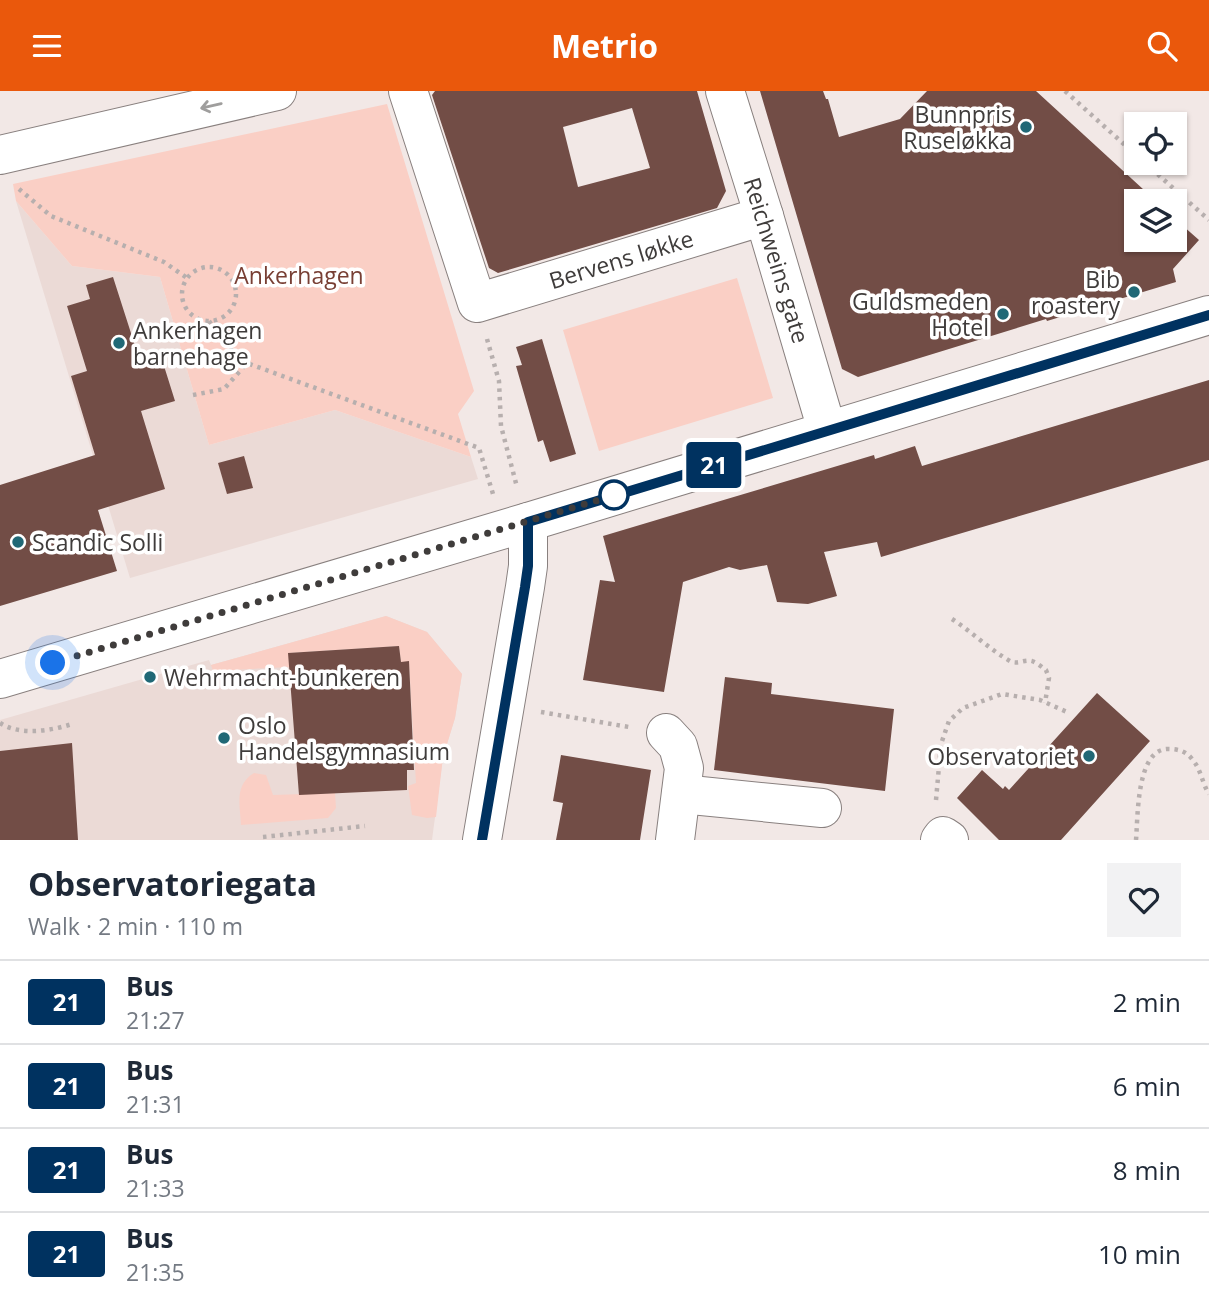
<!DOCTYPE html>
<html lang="en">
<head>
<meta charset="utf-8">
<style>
  :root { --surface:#fff; --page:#f2f2f3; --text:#1f2937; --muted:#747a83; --line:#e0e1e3; --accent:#ea580c }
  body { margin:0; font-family:"Open Sans",sans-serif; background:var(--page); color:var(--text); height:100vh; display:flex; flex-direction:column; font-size:26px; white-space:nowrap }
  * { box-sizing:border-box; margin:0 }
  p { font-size:23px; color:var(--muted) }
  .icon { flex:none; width:38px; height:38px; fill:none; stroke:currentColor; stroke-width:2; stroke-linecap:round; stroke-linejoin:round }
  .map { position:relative; height:749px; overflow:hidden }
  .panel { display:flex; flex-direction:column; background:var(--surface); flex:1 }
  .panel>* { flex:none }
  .badge { padding:0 14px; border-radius:5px; font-size:24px; line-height:46px }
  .buttons { position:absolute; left:1124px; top:21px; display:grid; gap:14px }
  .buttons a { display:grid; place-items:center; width:63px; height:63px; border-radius:0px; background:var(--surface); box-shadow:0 2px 5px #0004; font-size:35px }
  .you { position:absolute; width:35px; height:35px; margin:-18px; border:5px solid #fff; border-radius:50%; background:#1a73e8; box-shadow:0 0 0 10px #1a73e833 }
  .map>.badge { position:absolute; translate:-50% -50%; box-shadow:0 0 0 4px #fff }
  .round { display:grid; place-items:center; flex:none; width:74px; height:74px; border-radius:0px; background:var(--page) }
  .head { display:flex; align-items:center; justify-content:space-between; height:119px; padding:0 28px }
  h1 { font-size:33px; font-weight:700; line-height:52px }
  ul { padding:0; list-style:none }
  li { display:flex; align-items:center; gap:21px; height:84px; padding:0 28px; border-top:2px solid var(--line) }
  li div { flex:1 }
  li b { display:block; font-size:26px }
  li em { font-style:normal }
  li .badge { min-width:77px; font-weight:700; text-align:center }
  header { display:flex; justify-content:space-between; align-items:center; height:91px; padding:0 28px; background:var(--accent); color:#fff; font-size:32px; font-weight:700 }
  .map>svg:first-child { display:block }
  .built { fill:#ebdad6 }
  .green { fill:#facfc5 }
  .building { fill:#724d46; fill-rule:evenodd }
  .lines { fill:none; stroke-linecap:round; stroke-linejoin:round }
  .minor-casing { stroke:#89807f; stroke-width:40 }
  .path { stroke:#b7afae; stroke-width:4.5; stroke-dasharray:3.5 5; stroke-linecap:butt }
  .minor { stroke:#fff; stroke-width:38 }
  .oneway { stroke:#9f9e9d }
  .line-casing { stroke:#fff; stroke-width:16 }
  .line { stroke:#003260; stroke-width:10 }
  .walk { stroke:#3f3c3b; stroke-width:7; stroke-dasharray:0 12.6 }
  .poi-dot { fill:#206876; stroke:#fff; stroke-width:2.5 }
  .stop-dot { fill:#fff; stroke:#003260; stroke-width:3.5 }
  .labels { text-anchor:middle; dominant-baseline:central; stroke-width:7; stroke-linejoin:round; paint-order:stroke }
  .poi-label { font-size:23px; fill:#3f3c3b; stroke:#fff; text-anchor:end }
  .street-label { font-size:23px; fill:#3f3c3b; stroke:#fff }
  .park-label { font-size:23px; fill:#783f34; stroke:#fff }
</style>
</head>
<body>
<header><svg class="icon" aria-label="menu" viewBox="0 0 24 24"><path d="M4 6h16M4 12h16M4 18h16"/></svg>Metrio<svg class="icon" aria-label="search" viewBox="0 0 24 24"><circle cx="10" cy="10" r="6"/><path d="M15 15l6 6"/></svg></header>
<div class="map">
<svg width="1209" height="749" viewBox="0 0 1209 749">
  <rect width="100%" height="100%" fill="#f2e8e6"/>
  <g class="built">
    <polygon points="16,110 72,175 160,186 209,354 335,319 471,366 478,388 130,487"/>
    <polygon points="386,525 427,541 462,583 455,627 443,666 432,749 0,749 0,629 209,569 211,574"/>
  </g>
  <g class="green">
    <polygon points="387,13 474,300 458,323 471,366 335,319 209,354 160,186 72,175 16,110 13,93"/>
    <polygon points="737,187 773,307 599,360 563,239"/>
    <polygon points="386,525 427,541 462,583 455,627 443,666 436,726 427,727 412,724 408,695 416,692 409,571 401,571 399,555 289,562 290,576 213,580 211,574"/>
    <path d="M254 682 266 684 273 704 335 702 336 717 328 727 241 734C240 714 234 694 254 682Z"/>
  </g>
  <g class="building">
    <path d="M435 0H697L726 100 717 117 498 182 489 177 432 4ZM632 17 650 77 578 96 563 36Z"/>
    <polygon points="760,0 823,0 826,8 828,8 839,46 900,28 927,0 1036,0 1156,110 1136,110 1136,149 1174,149 1174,127 1199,149 1173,178 1176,191 1047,230 1046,228 858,286 842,278"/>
    <polygon points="113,186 138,264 159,259 175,310 141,320 165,398 98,419 117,480 0,515 0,394 95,364 71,285 87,280 67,215 90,208 86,194"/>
    <polygon points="542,248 576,363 550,371 543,349 538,351 516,275 522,274 516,256"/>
    <polygon points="1209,289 1209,369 881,466 877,451 824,461 837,505 808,513 777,511 767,474 740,479 729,476 683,491 664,601 583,589 600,489 615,491 603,445 874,364 875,368 915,355 922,375"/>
    <polygon points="244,365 253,397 227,403 218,372"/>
    <polygon points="399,555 401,571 409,570 414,679 407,679 407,699 299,704 288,562"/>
    <polygon points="725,586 772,592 771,603 894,618 885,700 714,679"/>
    <polygon points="1097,602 1150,650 1061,749 999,749 957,707 982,679 1003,698 1005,695 1009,699"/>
    <polygon points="72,652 78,749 0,749 0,660"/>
    <polygon points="561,664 651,679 640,749 556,749 563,712 553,710"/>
  </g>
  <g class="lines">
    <g class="minor-casing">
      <g id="minor">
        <polyline points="408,0 477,212 764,125"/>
        <polyline points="725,0 764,125 827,339"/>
        <polyline points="0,64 277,0"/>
        <polyline points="0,588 528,431 1209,224"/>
        <polyline points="666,642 678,655 684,677 675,749"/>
        <polyline points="681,703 822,717"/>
        <polyline points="482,749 525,496 528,475 528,431"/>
        <polyline points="940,749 943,745 949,749"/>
      </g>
    </g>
    <g class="path">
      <polyline points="1065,0 1136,64"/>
      <polyline points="1145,72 1209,129"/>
      <polyline points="19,98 51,125 164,171 187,187"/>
      <circle cx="209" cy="203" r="27"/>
      <polyline points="209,230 227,255 247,272 479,357 493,403"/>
      <polyline points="487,248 499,290 501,335 517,396"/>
      <polyline points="193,304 224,298 247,272"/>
      <path d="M952 528C972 541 989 558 1010 570 1017 574 1024 568 1032 570 1037 572 1042 576 1046 579L1049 587 1045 612"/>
      <polyline points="541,621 629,636"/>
      <path d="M0 632C20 645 50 640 72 633"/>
      <polyline points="936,709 941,653 949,630 963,617 1002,603 1040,609 1067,621"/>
      <polyline points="263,746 365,735"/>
      <path d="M1136 749C1138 727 1136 658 1168 658 1178 658 1186 660 1192 668 1201 678 1202 692 1209 703"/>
    </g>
    <use href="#minor" class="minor"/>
  </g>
  <defs><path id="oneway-shaft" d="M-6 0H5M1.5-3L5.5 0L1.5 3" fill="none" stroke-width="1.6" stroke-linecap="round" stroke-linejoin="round" transform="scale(1.75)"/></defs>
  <use class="oneway" href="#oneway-shaft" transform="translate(211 15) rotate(167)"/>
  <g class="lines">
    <g class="line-casing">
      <polyline id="line" points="482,749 525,496 528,475 528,431 1209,224"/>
    </g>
    <use href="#line" class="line"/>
    <polyline class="walk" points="53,572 622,402 614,404"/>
  </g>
  <g class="poi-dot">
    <circle cx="1026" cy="36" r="7"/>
    <circle cx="1134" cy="201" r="7"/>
    <circle cx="1003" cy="223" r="7"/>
    <circle cx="119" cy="252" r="7"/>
    <circle cx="18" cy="451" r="7"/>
    <circle cx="150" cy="586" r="7"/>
    <circle cx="224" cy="647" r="7"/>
    <circle cx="1089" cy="665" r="7"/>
  </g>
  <circle class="stop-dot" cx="614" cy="404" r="14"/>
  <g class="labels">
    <g class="poi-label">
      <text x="1012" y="23">Bunnpris<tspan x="1012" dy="26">Ruseløkka</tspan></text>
      <text x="1120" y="188">Bib<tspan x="1120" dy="26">roastery</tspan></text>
      <text x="989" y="210">Guldsmeden<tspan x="989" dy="26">Hotel</tspan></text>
      <text x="133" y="239" text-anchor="start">Ankerhagen<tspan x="133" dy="26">barnehage</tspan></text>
      <text x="32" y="451" text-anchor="start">Scandic Solli</text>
      <text x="164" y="586" text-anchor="start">Wehrmacht-bunkeren</text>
      <text x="238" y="634" text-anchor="start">Oslo<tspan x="238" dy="26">Handelsgymnasium</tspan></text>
      <text x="1075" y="665">Observatoriet</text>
    </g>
    <g class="street-label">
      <text transform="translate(621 168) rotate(-17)">Bervens løkke</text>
      <text transform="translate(777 169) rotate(73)">Reichweins gate</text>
    </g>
    <g class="park-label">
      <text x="299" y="184">Ankerhagen</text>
    </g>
  </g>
</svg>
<div class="buttons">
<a><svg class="icon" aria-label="locate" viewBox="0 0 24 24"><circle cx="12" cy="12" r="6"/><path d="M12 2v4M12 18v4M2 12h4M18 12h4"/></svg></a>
<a><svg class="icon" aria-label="layers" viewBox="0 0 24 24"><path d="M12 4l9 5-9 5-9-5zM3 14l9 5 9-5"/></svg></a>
</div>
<div class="you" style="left:53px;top:572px"></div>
<b class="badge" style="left:714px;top:374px;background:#003260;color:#fff">21</b>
</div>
<section class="panel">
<div class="head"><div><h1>Observatoriegata</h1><p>Walk · 2 min · 110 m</p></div><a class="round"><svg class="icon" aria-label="heart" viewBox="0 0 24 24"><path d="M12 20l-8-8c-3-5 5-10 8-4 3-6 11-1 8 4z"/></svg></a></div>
<ul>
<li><span class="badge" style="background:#003260;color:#fff">21</span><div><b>Bus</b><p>21:27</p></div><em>2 min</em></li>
<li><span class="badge" style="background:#003260;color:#fff">21</span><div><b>Bus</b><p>21:31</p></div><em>6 min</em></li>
<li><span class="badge" style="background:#003260;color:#fff">21</span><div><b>Bus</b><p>21:33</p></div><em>8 min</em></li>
<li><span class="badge" style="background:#003260;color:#fff">21</span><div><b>Bus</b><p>21:35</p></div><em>10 min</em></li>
</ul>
</section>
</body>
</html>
